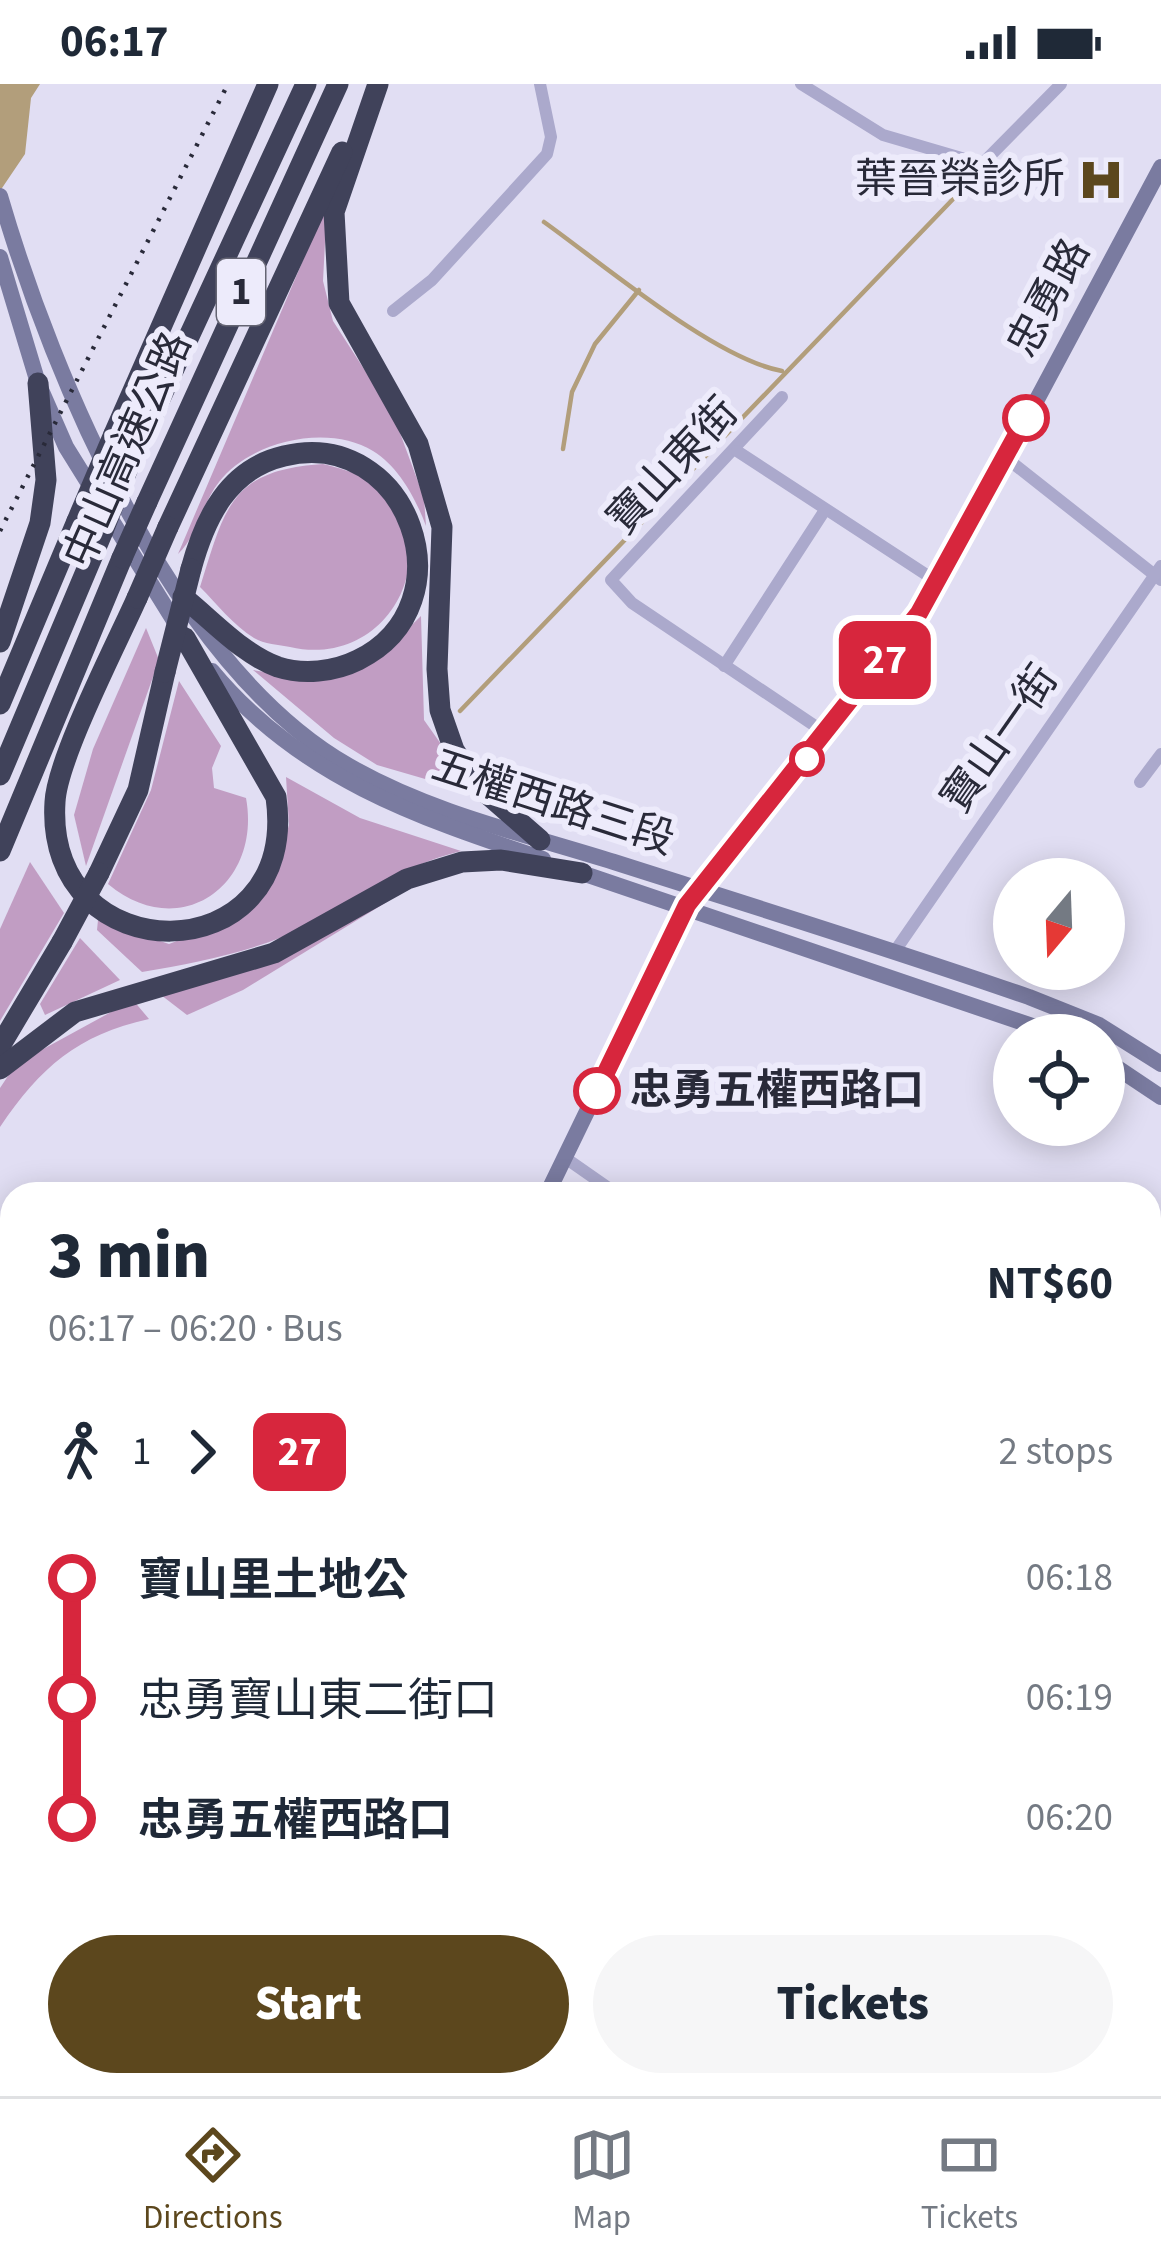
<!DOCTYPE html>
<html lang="en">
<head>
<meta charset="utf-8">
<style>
  :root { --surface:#fff; --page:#f6f6f7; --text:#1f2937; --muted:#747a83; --line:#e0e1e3; --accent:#5c471d }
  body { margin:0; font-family:"Source Sans 3","Noto Sans TC",sans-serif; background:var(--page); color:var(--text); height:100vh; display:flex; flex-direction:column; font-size:45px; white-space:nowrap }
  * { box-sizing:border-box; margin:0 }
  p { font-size:39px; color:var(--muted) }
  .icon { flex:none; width:66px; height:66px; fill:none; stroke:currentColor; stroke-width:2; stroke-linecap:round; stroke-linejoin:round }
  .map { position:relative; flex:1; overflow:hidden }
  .drawer { position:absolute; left:0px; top:1098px; width:1161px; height:915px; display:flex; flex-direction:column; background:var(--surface); border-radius:36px 36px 0 0; box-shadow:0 6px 30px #0003 }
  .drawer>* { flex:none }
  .badge { padding:0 24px; border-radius:18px; font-size:42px; line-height:78px }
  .needle { width:78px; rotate:199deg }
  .fabs { position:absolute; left:993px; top:774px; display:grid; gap:24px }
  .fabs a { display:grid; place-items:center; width:132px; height:132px; border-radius:50%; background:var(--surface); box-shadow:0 6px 30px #0003; font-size:60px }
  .map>.badge { position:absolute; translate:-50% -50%; box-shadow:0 0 0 6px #fff }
  .legs { display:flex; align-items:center; gap:18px; height:132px; padding:0 48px; font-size:39px }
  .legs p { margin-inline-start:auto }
  .headline { display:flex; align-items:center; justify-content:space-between; height:204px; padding:0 48px }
  h1 { font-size:66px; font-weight:800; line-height:90px }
  .cta { display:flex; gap:24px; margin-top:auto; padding:24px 48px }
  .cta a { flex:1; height:138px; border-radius:72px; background:var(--accent); color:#fff; font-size:48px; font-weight:800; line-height:138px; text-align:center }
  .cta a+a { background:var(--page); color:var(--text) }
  ul { padding:0 48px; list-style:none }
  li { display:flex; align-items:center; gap:42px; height:120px; font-size:45px }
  li i { display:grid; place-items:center; width:18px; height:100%; margin:0 15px; background:currentColor }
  li i::after { content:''; width:30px; height:30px; margin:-15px; border:9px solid; border-radius:50%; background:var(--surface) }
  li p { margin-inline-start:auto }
  li:first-child i { background:linear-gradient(#0000 50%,currentColor 0) }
  li:last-child i { background:linear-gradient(currentColor 50%,#0000 0) }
  .status { display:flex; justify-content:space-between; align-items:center; height:84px; padding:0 60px; background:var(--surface); direction:ltr }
  .status svg { height:33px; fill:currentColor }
  .tab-bar { display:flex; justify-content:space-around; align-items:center; height:168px; border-top:3px solid var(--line); background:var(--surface); font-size:33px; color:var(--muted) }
  .tab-bar a { display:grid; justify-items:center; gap:6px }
  .tab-bar .on { color:var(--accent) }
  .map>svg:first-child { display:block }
  .green { fill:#c19dc3 }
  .water { fill:#b29e7b }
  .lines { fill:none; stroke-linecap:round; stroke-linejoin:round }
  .stream { stroke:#b29e7b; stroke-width:4.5 }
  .minor { stroke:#aba9cc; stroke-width:12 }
  .secondary { stroke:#7a7ba0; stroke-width:16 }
  .motorway { stroke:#40425a; stroke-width:21 }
  .rail { stroke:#292a39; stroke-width:4.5; stroke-dasharray:3 9; stroke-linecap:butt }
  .motorway-bridge { stroke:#40425a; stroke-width:21 }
  .line-1-casing { stroke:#fff; stroke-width:27 }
  .line-1 { stroke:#d7263d; stroke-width:18 }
  .stop-1-dot { fill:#fff; stroke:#d7263d; stroke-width:6 }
  .labels { text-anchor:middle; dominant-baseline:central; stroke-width:12; stroke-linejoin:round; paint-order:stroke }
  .shield { fill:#edebfb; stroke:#646473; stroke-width:3 }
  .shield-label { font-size:39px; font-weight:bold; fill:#292a39 }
  .poi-label { font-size:42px; fill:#292a39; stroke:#edebfb; text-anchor:end }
  .street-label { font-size:42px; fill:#292a39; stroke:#edebfb }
  .stop-label { font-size:42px; font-weight:bold; fill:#292a39; stroke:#edebfb; text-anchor:start }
</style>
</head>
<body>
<div class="status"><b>06:17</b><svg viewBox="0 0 49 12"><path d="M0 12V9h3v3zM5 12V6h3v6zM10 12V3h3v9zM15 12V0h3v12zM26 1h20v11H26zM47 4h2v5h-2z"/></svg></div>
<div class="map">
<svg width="1161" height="2012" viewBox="0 0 1161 2012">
  <rect width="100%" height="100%" fill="#e1def3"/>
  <g class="green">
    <path d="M327 120 323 197 333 237 393 330 424 414 426 442C416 415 399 383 373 367 328 339 250 357 219 398 202 419 197 453 178 470Z"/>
    <path d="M323 380C350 387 387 396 400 425 434 502 372 582 290 563 279 561 264 560 254 554 234 542 217 520 200 503 225 424 230 386 323 380Z"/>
    <path d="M421 532 424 636 467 697 463 706 377 681 334 654 253 586C334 599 363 590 421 532Z"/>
    <polygon points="146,544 159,576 86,782 74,731 93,665"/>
    <path d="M179 597 221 662 212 684 214 704 246 714C262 801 180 860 108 800L151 706Z"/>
    <path d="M286 693 360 734 461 767C397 783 368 812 311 840 258 867 200 878 142 888L97 846 98 836 169 860 248 830 277 780 289 741Z"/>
    <polygon points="30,778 64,829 0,937 0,845"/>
    <polygon points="390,816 243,906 187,931 161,911"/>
    <polygon points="80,854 120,896 45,931 40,920"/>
    <path d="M133 916 149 935C77 951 41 983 0 1043V1004L16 980Z"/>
  </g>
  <polygon class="water" points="0,0 40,0 31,14 25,70 0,107"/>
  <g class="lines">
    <g class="stream">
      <path d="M544 138C603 180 715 275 782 287"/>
      <polyline points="563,365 572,308 595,260 639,206"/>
      <polyline points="460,627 982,85"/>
      <polyline points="0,1930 12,1936"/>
      <polyline points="152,2001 183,2012"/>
    </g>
    <g class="minor">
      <polyline points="801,0 883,51 982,80 1061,0"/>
      <polyline points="393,227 432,196 547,70 551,53 540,0"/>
      <polyline points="782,313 611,496 632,519 827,650"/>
      <polyline points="737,367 939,499"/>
      <polyline points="1005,373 1161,496"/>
      <polyline points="724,582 825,426"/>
      <polyline points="1140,698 1161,670"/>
      <polyline points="1067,795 1069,792"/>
      <polyline points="895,867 1161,482"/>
      <polyline points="564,1073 617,1110"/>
      <polyline points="10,1885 12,1887"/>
      <polyline points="0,1971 12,1977"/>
      <polyline points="65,2001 89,2012"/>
      <polyline points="259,2001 286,2012"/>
    </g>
    <g class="secondary">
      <path d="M0 112C54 297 174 582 349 682 431 729 525 750 614 778 752 822 891 865 1029 913L1099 941 1161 980"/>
      <polyline points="0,173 38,299 66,363 181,548"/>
      <path d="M212 587C300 693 417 733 543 775"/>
      <polyline points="573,786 1059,951"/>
      <polyline points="1104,975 1161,1013"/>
      <polyline points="547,1110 687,821 827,650 939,499 1161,83"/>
      <polyline points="78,2012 85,2001"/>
    </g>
    <g class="motorway">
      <polyline points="378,0 334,128 339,219 418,360 442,443 437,585 440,626 454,666 477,701 540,756"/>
      <polyline points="114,350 268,0"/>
      <polyline points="128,384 306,0"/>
      <polyline points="147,418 338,0"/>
      <polyline points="168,443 342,68"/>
      <path d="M183 513C212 536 242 570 278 583 303 591 334 588 358 576 472 520 408 342 284 372 228 385 205 434 191 485"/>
      <path d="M137 514C117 559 57 675 55 718 44 891 301 891 276 713L185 554"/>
      <polyline points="0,558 40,439 46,396 38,299"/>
      <polyline points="0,620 77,437"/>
      <polyline points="0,691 103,447"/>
      <polyline points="0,767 122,474"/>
      <polyline points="99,789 138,706 165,588"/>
      <polyline points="0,962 62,858"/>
      <polyline points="0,985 75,928 274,869 407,795 462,778 501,776 582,789"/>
    </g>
    <polyline class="rail" points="0,447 228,0"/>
    <g class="motorway-bridge">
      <polyline points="77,437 114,350"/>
      <polyline points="103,447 128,384"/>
      <polyline points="122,474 147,418"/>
      <polyline points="137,514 168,443"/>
      <polyline points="165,588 191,485"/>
      <polyline points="62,858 99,789"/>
    </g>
  </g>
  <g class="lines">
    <g class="line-1-casing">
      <polyline id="line-1" points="597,1007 687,821 919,529 1026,334"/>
    </g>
    <use href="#line-1" class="line-1"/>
  </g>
  <defs>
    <g id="hospital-bare" transform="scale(3.6)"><path d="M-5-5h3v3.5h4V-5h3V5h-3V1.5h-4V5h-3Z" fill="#5c471d" stroke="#edebfb" stroke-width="2.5" paint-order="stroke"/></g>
  </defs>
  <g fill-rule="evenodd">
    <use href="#hospital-bare" x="1101" y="96"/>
  </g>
  <g class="stop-1-dot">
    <circle cx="1026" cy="334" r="21"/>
    <circle cx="807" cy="675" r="15"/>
    <circle cx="597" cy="1007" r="21"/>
  </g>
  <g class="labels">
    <rect class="shield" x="217" y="175" width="48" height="66" rx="9"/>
    <g class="shield-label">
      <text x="241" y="208">1</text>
    </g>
    <g class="poi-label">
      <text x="1065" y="96">葉晉榮診所</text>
    </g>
    <g class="street-label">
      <text transform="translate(1049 214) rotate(-62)">忠勇路</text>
      <text transform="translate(128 366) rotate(-66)">中山高速公路</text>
      <text transform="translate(673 382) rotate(-47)">寶山東街</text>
      <text transform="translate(1000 655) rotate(-55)">寶山一街</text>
      <text transform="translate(553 719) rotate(18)">五權西路三段</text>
    </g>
    <g class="stop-label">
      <text x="630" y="1007">忠勇五權西路口</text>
    </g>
  </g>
</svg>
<div class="fabs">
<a><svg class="needle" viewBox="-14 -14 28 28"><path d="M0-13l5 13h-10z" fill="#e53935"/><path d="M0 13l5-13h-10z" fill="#747a83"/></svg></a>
<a><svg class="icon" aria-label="locate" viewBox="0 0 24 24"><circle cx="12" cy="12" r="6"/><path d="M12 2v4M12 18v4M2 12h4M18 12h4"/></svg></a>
</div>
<b class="badge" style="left:885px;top:576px;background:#d7263d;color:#fff">27</b>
<section class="drawer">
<div class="headline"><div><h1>3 min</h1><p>06:17 – 06:20 · Bus</p></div><b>NT$60</b></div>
<div class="legs"><svg class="icon" aria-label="walk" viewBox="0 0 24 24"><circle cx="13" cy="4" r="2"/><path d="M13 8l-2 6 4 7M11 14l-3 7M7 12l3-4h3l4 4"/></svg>1<svg class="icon" aria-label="forward" viewBox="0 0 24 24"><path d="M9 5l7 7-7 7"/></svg><b class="badge" style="background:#d7263d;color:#fff">27</b><p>2 stops</p></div>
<ul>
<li><i style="color:#d7263d"></i><b>寶山里土地公</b><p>06:18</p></li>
<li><i style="color:#d7263d"></i><span>忠勇寶山東二街口</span><p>06:19</p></li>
<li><i style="color:#d7263d"></i><b>忠勇五權西路口</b><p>06:20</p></li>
</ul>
<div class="cta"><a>Start</a><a>Tickets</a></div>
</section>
</div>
<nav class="tab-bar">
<a class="on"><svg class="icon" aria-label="directions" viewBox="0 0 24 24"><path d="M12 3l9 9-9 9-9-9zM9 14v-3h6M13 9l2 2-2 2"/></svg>Directions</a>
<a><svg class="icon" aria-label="map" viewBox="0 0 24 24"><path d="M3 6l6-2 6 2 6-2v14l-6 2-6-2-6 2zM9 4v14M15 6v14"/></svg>Map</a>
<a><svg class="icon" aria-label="tickets" viewBox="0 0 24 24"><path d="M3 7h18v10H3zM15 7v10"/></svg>Tickets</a>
</nav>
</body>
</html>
